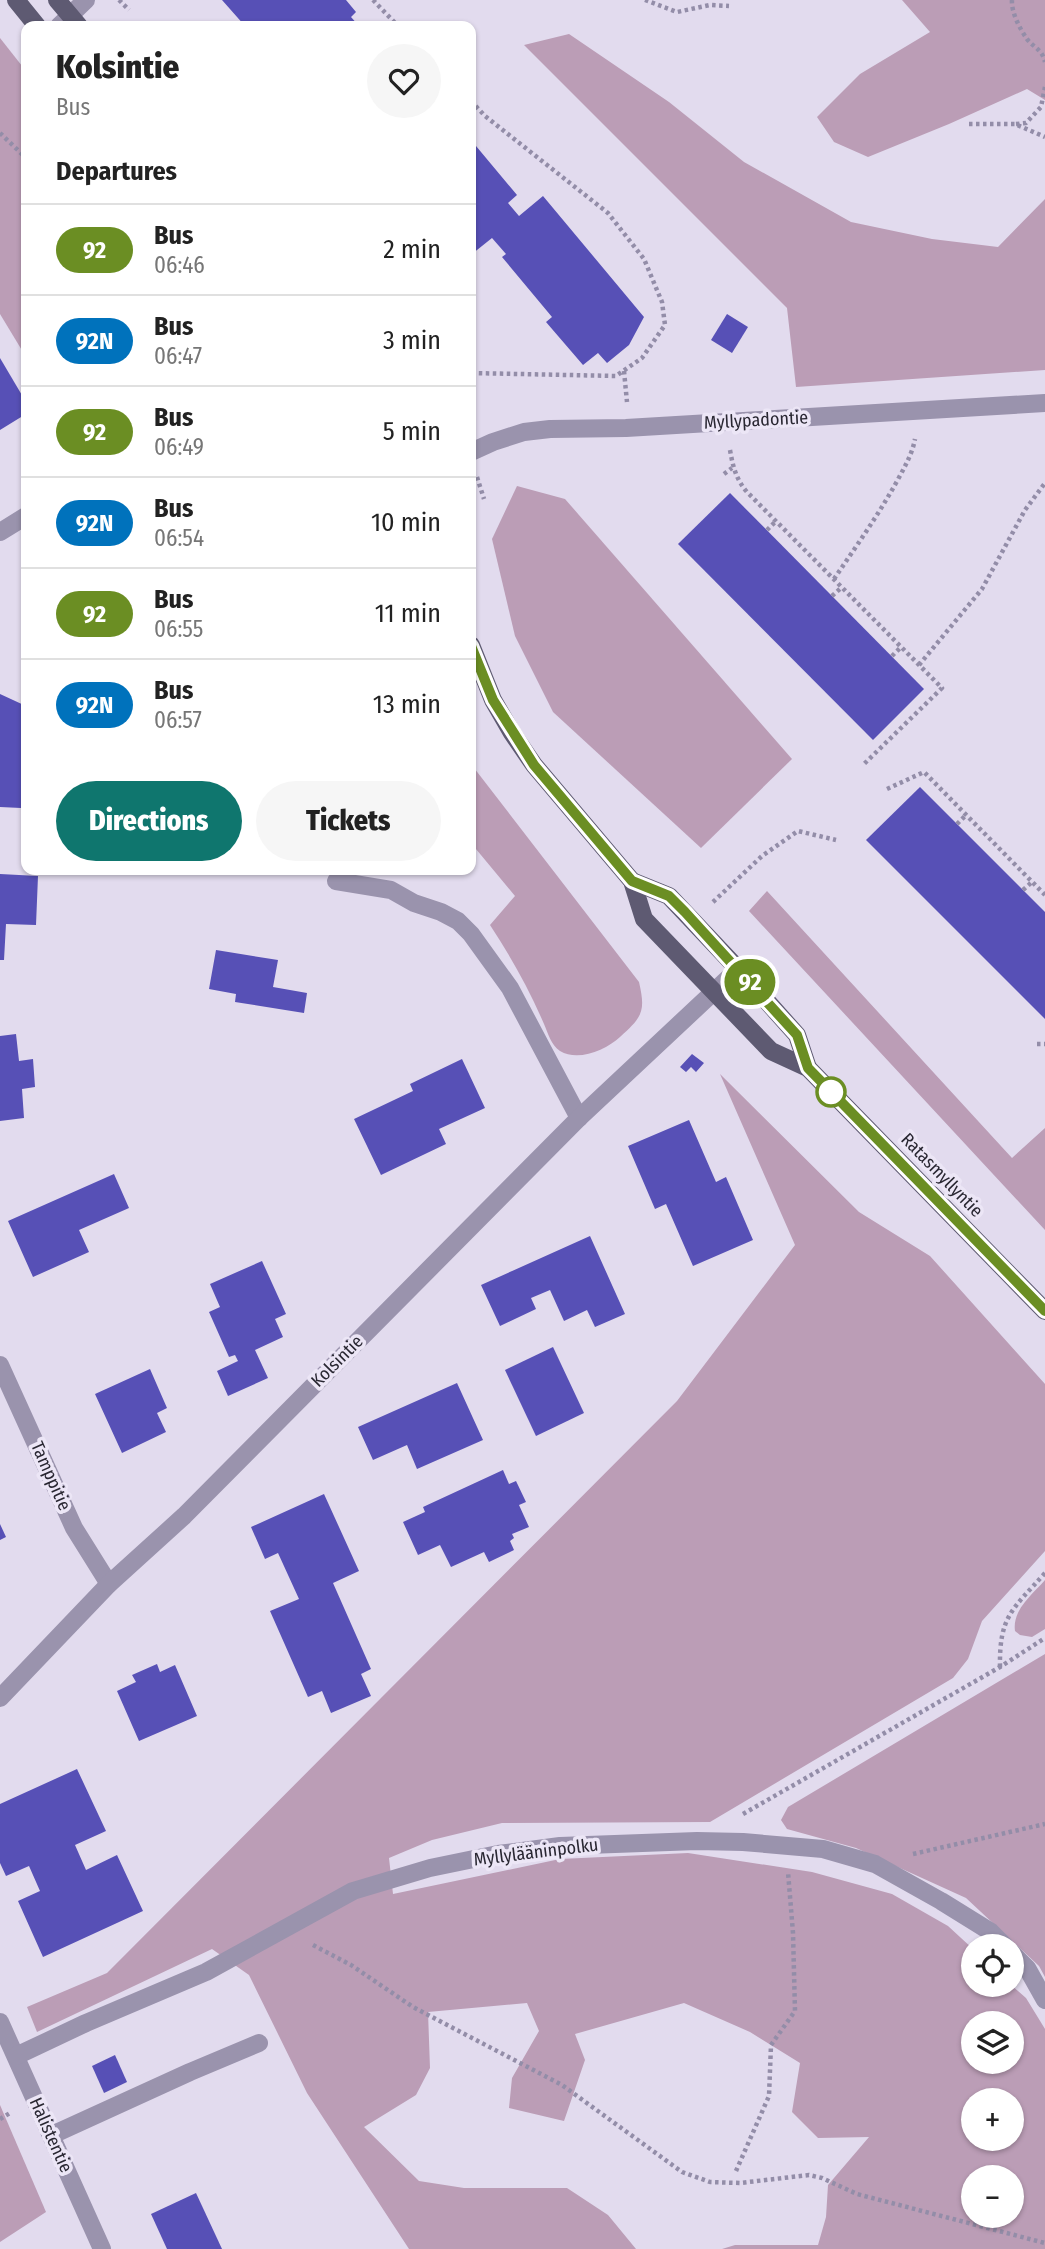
<!DOCTYPE html>
<html lang="en">
<head>
<meta charset="utf-8">
<style>
  :root { --surface:#fff; --page:#f6f6f6; --text:#222; --muted:#767676; --line:#e0e0e0; --accent:#0f766e }
  body { margin:0; font-family:"Fira Sans Condensed",sans-serif; background:var(--page); color:var(--text); height:100vh; display:flex; flex-direction:column; font-size:26px; white-space:nowrap }
  * { box-sizing:border-box; margin:0 }
  p { font-size:23px; color:var(--muted) }
  .icon { flex:none; width:38px; height:38px; fill:none; stroke:currentColor; stroke-width:2; stroke-linecap:round; stroke-linejoin:round }
  .map { position:relative; flex:1; overflow:hidden }
  .drawer { position:absolute; left:21px; top:21px; width:455px; height:854px; display:flex; flex-direction:column; background:var(--surface); border-radius:14px; box-shadow:0 2px 5px #0004 }
  .drawer>* { flex:none }
  .badge { padding:0 14px; border-radius:23px; font-size:24px; line-height:46px }
  .controls { position:absolute; left:961px; top:1934px; display:grid; gap:14px }
  .controls a { display:grid; place-items:center; width:63px; height:63px; border-radius:50%; background:var(--surface); box-shadow:0 2px 5px #0004; font-size:35px }
  .map>.badge { position:absolute; translate:-50% -50%; box-shadow:0 0 0 4px #fff }
  h2 { padding:0 35px; font-size:26px; line-height:63px }
  .round { display:grid; place-items:center; flex:none; width:74px; height:74px; border-radius:37px; background:var(--page) }
  .head { display:flex; align-items:center; justify-content:space-between; height:119px; padding:0 35px }
  h1 { font-size:33px; font-weight:800; line-height:52px }
  .action { display:flex; gap:14px; margin-top:auto; padding:14px 35px }
  .action a { flex:1; height:80px; border-radius:42px; background:var(--accent); color:#fff; font-size:28px; font-weight:800; line-height:80px; text-align:center }
  .action a+a { background:var(--page); color:var(--text) }
  ul { padding:0; list-style:none }
  li { display:flex; align-items:center; gap:21px; height:91px; padding:0 35px; border-top:2px solid var(--line) }
  li div { flex:1 }
  li b { display:block; font-size:26px }
  li em { font-style:normal }
  li .badge { min-width:77px; font-weight:700; text-align:center }
  .map>svg:first-child { display:block }
  .green { fill:#bb9db6; fill-rule:evenodd }
  .building { fill:#5750b6 }
  .lines { fill:none; stroke-linecap:round; stroke-linejoin:round }
  .path { stroke:#938da8; stroke-width:4.5; stroke-dasharray:3.5 3.5; stroke-linecap:butt }
  .minor { stroke:#9a93ad; stroke-width:18 }
  .major { stroke:#5e5a72; stroke-width:18 }
  .line-casing { stroke:#fff; stroke-width:16 }
  .line { stroke:#6b8e23; stroke-width:10 }
  .stop-dot { fill:#fff; stroke:#6b8e23; stroke-width:3.5 }
  .labels { text-anchor:middle; dominant-baseline:central; stroke-width:7; stroke-linejoin:round; paint-order:stroke }
  .street-label { font-size:18px; fill:#292732; stroke:#ece6f6 }
</style>
</head>
<body>
<div class="map">
<svg width="1045" height="2249" viewBox="0 0 1045 2249">
  <rect width="100%" height="100%" fill="#e2dbee"/>
  <g class="green">
    <polygon points="902,0 1045,0 1045,100 1027,89 949,124 868,157 834,142 817,117 860,74 930,32"/>
    <polygon points="569,34 669,102 744,162 851,222 932,239 998,247 1045,199 1045,370 796,387 787,308 524,45"/>
    <polygon points="0,38 26,71 26,357 0,314"/>
    <polygon points="517,486 565,499 792,759 701,848 553,712 515,636 492,539"/>
    <path d="M471 764 639 982C646 1012 642 1017 620 1037 606 1050 578 1062 560 1051 551 1045 548 1033 544 1024 529 989 511 957 490 925L515 896 471 843Z"/>
    <polygon points="767,891 1012,1158 1045,1128 1045,1230 749,911"/>
    <path d="M720 1074 859 1212 930 1256 1045 1384V1551L982 1621 968 1659 953 1678 710 1822 502 1823 432 1840 389 1858 393 1894 560 1859 688 1853 812 1872 892 1894 948 1926 973 1949V1984L1011 1985 1026 1998 1045 2029V2249H722L735 2245H818L826 2217 828 2185 869 2137 818 2138 792 2112 800 2063 750 2032 684 2003 575 2034 585 2060 564 2121 509 2108 512 2078 539 2031 527 2003 428 2012 430 2068 416 2095 364 2127 419 2181 464 2188H567L608 2215 636 2249H409L307 2093 249 1975 212 1949 37 2032 27 2007 107 1973 677 1401 795 1245ZM973 2023H1012V2062H973ZM973 2100H1012V2138H973ZM973 2177H1012V2216H973Z"/>
    <path d="M1045 1580V1629L1032 1637 1020 1635 1015 1631C1012 1610 1032 1595 1045 1580Z"/>
    <polygon points="1045,1654 1045,1977 1039,1966 966,1898 856,1848 787,1829 781,1820 788,1807"/>
    <polygon points="0,2105 46,2212 0,2242"/>
  </g>
  <g class="building">
    <polygon points="222,0 346,0 356,12 351,17 359,26 245,26"/>
    <polygon points="471,140 517,195 508,203 519,216 543,196 644,317 629,345 607,363 598,353 583,365 546,322 552,317 502,257 506,254 492,238 472,254 471,253"/>
    <polygon points="727,314 748,327 732,353 711,340"/>
    <polygon points="0,358 26,402 26,414 0,430"/>
    <polygon points="730,493 924,689 873,740 678,544"/>
    <polygon points="0,694 26,706 26,762 23,762 21,808 0,807"/>
    <polygon points="920,787 1045,912 1045,1019 866,840"/>
    <polygon points="0,874 38,876 36,925 6,924 4,960 0,960"/>
    <polygon points="216,950 278,960 273,987 307,993 304,1013 235,1002 236,994 209,989"/>
    <polygon points="16,1034 19,1061 33,1059 35,1087 22,1089 24,1118 0,1121 0,1036"/>
    <polygon points="692,1054 704,1063 696,1072 691,1067 686,1072 680,1067"/>
    <polygon points="462,1059 485,1108 439,1129 446,1144 381,1175 354,1119 413,1091 410,1084"/>
    <polygon points="689,1120 716,1182 726,1177 753,1240 693,1266 666,1204 655,1209 628,1146"/>
    <polygon points="114,1174 129,1208 79,1230 89,1252 33,1277 8,1221"/>
    <polygon points="590,1236 625,1314 595,1327 587,1310 564,1321 550,1290 531,1298 536,1309 500,1326 481,1285"/>
    <polygon points="262,1261 286,1314 275,1319 283,1337 255,1350 268,1378 228,1396 217,1371 238,1361 235,1355 229,1357 209,1312 220,1307 210,1284"/>
    <polygon points="553,1347 584,1413 536,1436 505,1370"/>
    <polygon points="150,1369 167,1408 157,1413 166,1432 122,1453 95,1394"/>
    <polygon points="457,1383 483,1440 417,1469 407,1445 373,1460 358,1427"/>
    <polygon points="503,1470 509,1484 516,1481 526,1502 519,1505 529,1527 512,1534 514,1538 510,1541 514,1550 489,1562 484,1552 451,1567 440,1545 418,1555 403,1522 425,1512 423,1507"/>
    <polygon points="324,1494 359,1571 333,1583 371,1669 361,1674 371,1696 331,1713 322,1691 308,1697 270,1611 299,1599 278,1553 265,1559 251,1527"/>
    <polygon points="0,1524 6,1537 0,1540"/>
    <polygon points="157,1664 160,1672 175,1665 197,1716 139,1741 117,1691 136,1682 132,1675"/>
    <polygon points="77,1769 106,1831 75,1845 86,1870 117,1855 143,1911 43,1957 18,1901 40,1891 29,1866 6,1876 0,1863 0,1804"/>
    <polygon points="115,2055 127,2082 104,2093 92,2066"/>
    <polygon points="196,2193 222,2249 167,2249 151,2214"/>
  </g>
  <g class="lines">
    <g class="path">
      <polyline points="119,0 129,10"/>
      <polyline points="373,0 398,26"/>
      <polyline points="645,0 677,12 710,5 729,6"/>
      <path d="M1012 0C1011 12 1020 29 1027 39 1034 48 1042 49 1045 62"/>
      <polyline points="471,101 485,116 608,213 644,259 662,302 665,325 642,358 616,376 471,373"/>
      <polyline points="969,124 1015,124 1045,137"/>
      <polyline points="1016,124 1026,123 1041,107 1045,87"/>
      <polyline points="0,133 26,158"/>
      <polyline points="624,371 627,402"/>
      <path d="M730 450C733 467 736 479 747 492L942 688 863 765"/>
      <polyline points="724,474 732,468"/>
      <polyline points="477,477 484,499"/>
      <polyline points="767,530 776,521"/>
      <path d="M834 579C855 548 877 517 896 483 904 468 912 455 915 439"/>
      <polyline points="832,596 842,587"/>
      <polyline points="892,656 901,647"/>
      <polyline points="919,665 982,589 1025,510 1045,483"/>
      <polyline points="887,789 924,772 1045,895"/>
      <polyline points="957,824 966,815"/>
      <polyline points="1023,890 1032,882"/>
      <polyline points="713,902 762,856 798,831 836,840"/>
      <polyline points="1037,1044 1045,1044"/>
      <path d="M1000 1667C999 1616 1013 1609 1045 1573"/>
      <polyline points="743,1814 1000,1667 1045,1638"/>
      <polyline points="913,1854 1045,1824"/>
      <polyline points="313,1945 351,1965 413,2007 562,2085 682,2172 710,2182 740,2183 809,2175 822,2178 857,2194 1045,2243"/>
      <polyline points="0,2119 10,2113"/>
      <polyline points="736,2171 769,2096 771,2045 795,2011 793,1933 788,1872"/>
    </g>
    <g class="minor">
      <polyline points="59,26 86,0"/>
      <polyline points="471,452 493,442 524,432 550,429 626,428 1045,403"/>
      <polyline points="0,532 26,516"/>
      <polyline points="336,881 391,890 414,903 441,912 458,921 471,934 510,988 579,1118"/>
      <polyline points="0,1365 74,1528 109,1584"/>
      <polyline points="0,1698 109,1584 184,1516 579,1118 738,969"/>
      <polyline points="1012,1953 1027,1968 1045,2000"/>
      <polyline points="0,2022 102,2249"/>
      <polyline points="16,2056 86,2023 206,1972 353,1891 430,1868 498,1854 560,1846 697,1841 743,1842 823,1849 875,1864 941,1901 991,1932 1005,1946"/>
      <polyline points="52,2135 190,2072 259,2043"/>
    </g>
    <g class="major">
      <polyline points="16,0 37,26"/>
      <polyline points="57,0 79,26"/>
      <polyline points="471,645 493,700 512,733 534,765 632,881 644,919 771,1051 808,1068 1045,1311"/>
      <polyline points="632,881 669,896 738,969 797,1035 808,1068"/>
    </g>
  </g>
  <g class="lines">
    <g class="line-casing">
      <polyline id="line" points="471,646 493,700 534,765 632,881 669,896 685,912 797,1035 808,1068 1045,1311"/>
    </g>
    <use href="#line" class="line"/>
  </g>
  <circle class="stop-dot" cx="831" cy="1092" r="14"/>
  <g class="labels">
    <g class="street-label">
      <text transform="translate(756 420) rotate(-3)">Myllypadontie</text>
      <text transform="translate(942 1175) rotate(46)">Ratasmyllyntie</text>
      <text transform="translate(337 1361) rotate(-45)">Kolsintie</text>
      <text transform="translate(51 1476) rotate(66)">Tamppitie</text>
      <text transform="translate(536 1852) rotate(-7)">Myllylääninpolku</text>
      <text transform="translate(51 2135) rotate(66)">Halistentie</text>
    </g>
  </g>
</svg>
<div class="controls">
<a><svg class="icon" aria-label="locate" viewBox="0 0 24 24"><circle cx="12" cy="12" r="6"/><path d="M12 2v4M12 18v4M2 12h4M18 12h4"/></svg></a>
<a><svg class="icon" aria-label="layers" viewBox="0 0 24 24"><path d="M12 4l9 5-9 5-9-5zM3 14l9 5 9-5"/></svg></a>
<a>+</a>
<a>−</a>
</div>
<b class="badge" style="left:750px;top:982px;background:#6b8e23;color:#fff">92</b>
<section class="drawer">
<div class="head"><div><h1>Kolsintie</h1><p>Bus</p></div><a class="round"><svg class="icon" aria-label="heart" viewBox="0 0 24 24"><path d="M12 20l-8-8c-3-5 5-10 8-4 3-6 11-1 8 4z"/></svg></a></div>
<h2>Departures</h2>
<ul>
<li><span class="badge" style="background:#6b8e23;color:#fff">92</span><div><b>Bus</b><p>06:46</p></div><em>2 min</em></li>
<li><span class="badge" style="background:#0072bc;color:#fff">92N</span><div><b>Bus</b><p>06:47</p></div><em>3 min</em></li>
<li><span class="badge" style="background:#6b8e23;color:#fff">92</span><div><b>Bus</b><p>06:49</p></div><em>5 min</em></li>
<li><span class="badge" style="background:#0072bc;color:#fff">92N</span><div><b>Bus</b><p>06:54</p></div><em>10 min</em></li>
<li><span class="badge" style="background:#6b8e23;color:#fff">92</span><div><b>Bus</b><p>06:55</p></div><em>11 min</em></li>
<li><span class="badge" style="background:#0072bc;color:#fff">92N</span><div><b>Bus</b><p>06:57</p></div><em>13 min</em></li>
</ul>
<div class="action"><a>Directions</a><a>Tickets</a></div>
</section>
</div>
</body>
</html>
